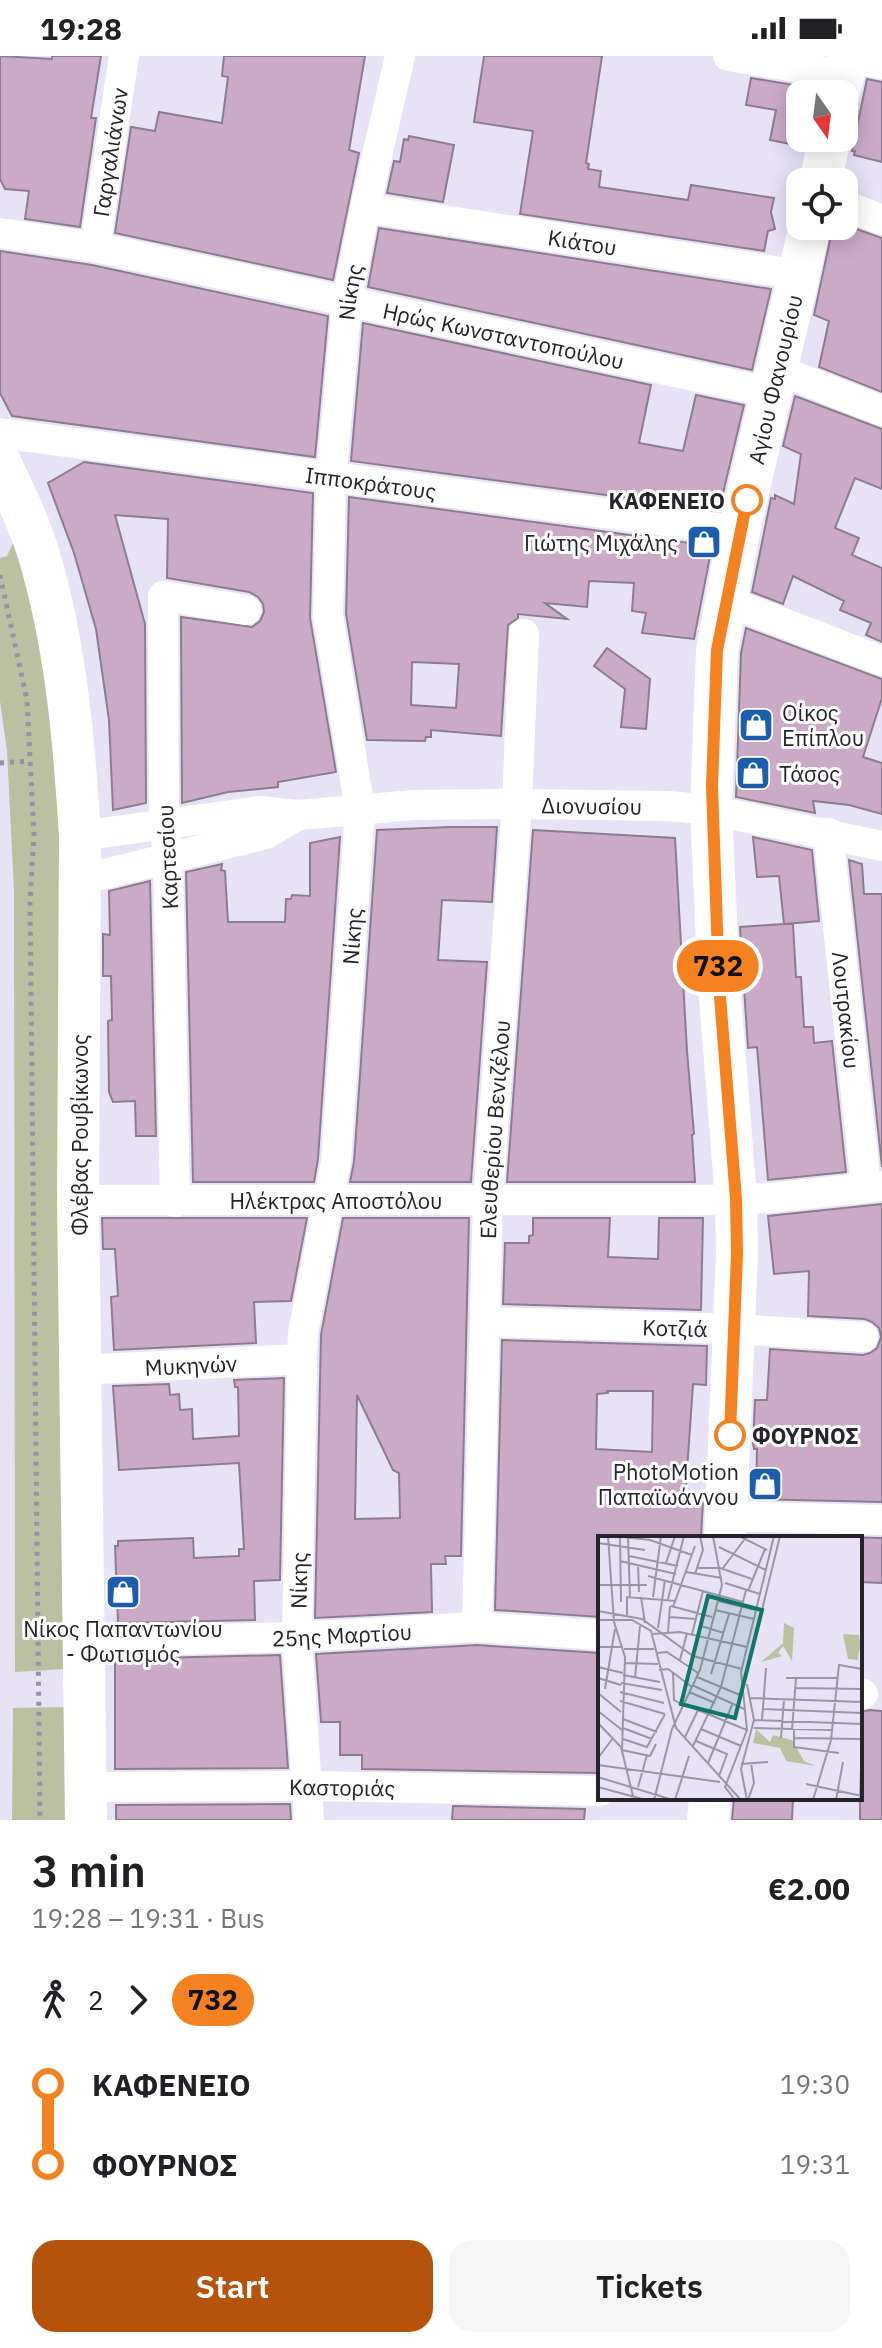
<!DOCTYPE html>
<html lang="en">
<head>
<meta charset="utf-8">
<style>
  :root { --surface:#fff; --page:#f6f6f6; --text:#202124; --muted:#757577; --accent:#b45309 }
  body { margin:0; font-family:"IBM Plex Sans",sans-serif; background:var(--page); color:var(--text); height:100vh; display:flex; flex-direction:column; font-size:30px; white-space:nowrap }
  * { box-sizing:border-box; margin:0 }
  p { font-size:26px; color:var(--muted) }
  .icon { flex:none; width:44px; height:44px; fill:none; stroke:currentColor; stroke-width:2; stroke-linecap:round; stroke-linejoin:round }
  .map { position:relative; height:1764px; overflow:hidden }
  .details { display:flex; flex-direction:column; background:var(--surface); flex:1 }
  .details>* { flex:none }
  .badge { padding:0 16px; border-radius:26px; font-size:28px; line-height:52px }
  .needle { width:52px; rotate:166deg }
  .controls { position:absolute; left:786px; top:24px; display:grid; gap:16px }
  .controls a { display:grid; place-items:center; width:72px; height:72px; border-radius:16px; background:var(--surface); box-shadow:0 4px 20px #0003; font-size:40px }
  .map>.badge { position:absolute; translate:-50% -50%; box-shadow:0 0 0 4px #fff }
  .legs { display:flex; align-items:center; gap:12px; height:88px; padding:0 32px; font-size:26px }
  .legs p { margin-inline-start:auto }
  .summary { display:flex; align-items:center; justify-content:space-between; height:136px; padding:0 32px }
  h1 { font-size:44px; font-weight:600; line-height:60px }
  .primary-button { display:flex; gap:16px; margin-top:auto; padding:16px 32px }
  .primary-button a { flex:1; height:92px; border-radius:24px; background:var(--accent); color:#fff; font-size:32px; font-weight:600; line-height:92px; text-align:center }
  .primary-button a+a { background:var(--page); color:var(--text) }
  ul { padding:0 32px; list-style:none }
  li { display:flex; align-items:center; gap:28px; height:80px; font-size:30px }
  li i { display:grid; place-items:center; width:12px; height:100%; margin:0 10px; background:currentColor }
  li i::after { content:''; width:20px; height:20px; margin:-10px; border:6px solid; border-radius:50%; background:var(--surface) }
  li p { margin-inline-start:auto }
  li:first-child i { background:linear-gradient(#0000 50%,currentColor 0) }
  li:last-child i { background:linear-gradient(currentColor 50%,#0000 0) }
  .status { display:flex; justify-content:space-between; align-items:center; height:56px; padding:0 40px; background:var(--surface); direction:ltr }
  .status svg { height:22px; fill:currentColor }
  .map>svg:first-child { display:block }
  .green { fill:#bbc1a0 }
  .building { fill:#cbaac8; stroke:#8d7d8c; stroke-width:2; fill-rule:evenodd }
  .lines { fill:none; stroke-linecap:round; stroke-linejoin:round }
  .path { stroke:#9792a2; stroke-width:5; stroke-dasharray:4 6; stroke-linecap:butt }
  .street { stroke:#fff; stroke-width:30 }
  .secondary { stroke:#fff; stroke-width:42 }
  .line-1-casing { stroke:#fff; stroke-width:18 }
  .line-1 { stroke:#f58220; stroke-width:12 }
  .stop-1-dot { fill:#fff; stroke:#f58220; stroke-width:4 }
  .labels { text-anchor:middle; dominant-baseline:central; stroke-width:6; stroke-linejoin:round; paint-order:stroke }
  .street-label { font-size:22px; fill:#26232b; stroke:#fff }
  .stop-label { font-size:22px; font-weight:bold; fill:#26232b; stroke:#fff; text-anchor:end }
  .poi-label { font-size:22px; fill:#26232b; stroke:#fff; text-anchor:end }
  .inset-road { fill:none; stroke:#9a96a5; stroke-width:2 }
  .view { fill:#0f766e; fill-opacity:0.15; stroke:#0f766e; stroke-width:4 }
  .inset-edge { fill:none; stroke:#26232b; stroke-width:4 }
</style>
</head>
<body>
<div class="status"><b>19:28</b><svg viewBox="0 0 49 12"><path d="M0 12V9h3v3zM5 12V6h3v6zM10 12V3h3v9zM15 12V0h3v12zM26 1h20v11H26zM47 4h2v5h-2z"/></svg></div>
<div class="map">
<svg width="882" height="1764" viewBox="0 0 882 1764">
  <rect width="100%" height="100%" fill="#e8e2f7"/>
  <g class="green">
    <polygon points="16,481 40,567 57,703 61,831 65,1613 15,1616 14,835 7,695 0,645 0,502 7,500"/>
    <polygon points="64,1651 66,1764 12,1764 13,1652"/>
  </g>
  <g class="building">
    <polygon points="0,0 52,3 52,0 101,0 91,62 96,62 80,171 25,163 29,135 5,133 0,123"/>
    <polygon points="224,0 365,0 349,94 359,97 333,224 115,177 131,71 155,75 159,56 222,67 228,21 222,20"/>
    <polygon points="484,0 602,0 586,107 589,108 588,113 601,115 599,131 688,144 691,129 774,142 771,156 775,173 768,175 764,195 520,158 533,75 474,66"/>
    <polygon points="751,22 800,30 800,90 770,84 776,54 746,49"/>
    <polygon points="867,23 882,26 882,106 854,99 855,95 852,95"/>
    <polygon points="409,80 454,89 443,146 387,137 394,105 400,106 404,83 408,84"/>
    <polygon points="833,170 848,170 882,182 882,336 819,311 829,265 814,259"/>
    <polygon points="379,172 771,233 752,314 368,231"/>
    <polygon points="0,195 92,209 328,260 315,401 12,360 0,337"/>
    <polygon points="363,267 651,329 639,387 683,395 696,339 744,349 719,454 351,405"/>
    <polygon points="795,340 882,373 882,433 855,422 835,472 859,482 852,499 882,512 882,586 866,579 871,567 840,554 844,545 793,520 783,548 752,536 771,442 775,443 775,439 794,448 801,398 783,390"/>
    <polygon points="84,406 313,437 310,562 336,716 278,726 278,731 228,736 182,747 181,561 252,571 260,565 264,556 263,548 258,541 249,536 167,522 168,463 115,459 145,568 146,747 113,754 109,664 96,573 74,497 48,427"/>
    <path d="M349 441 712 490 694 583 642 577 646 557 632 555 634 527 589 525 587 551 545 547 567 563 518 558V562L508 569 501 680 431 674V681H426L425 685 367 684 346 558ZM412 606 459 608 456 652 411 649Z"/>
    <polygon points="746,572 882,623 882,642 863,701 882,707 882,758 849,749 813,745 815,757 736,741 741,597"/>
    <polygon points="607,592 650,623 646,673 621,671 625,633 594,610"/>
    <polygon points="451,771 497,771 492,846 442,844 438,904 487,906 471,1126 350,1126 354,1106 377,774"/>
    <polygon points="533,774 675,782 687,995 694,1078 692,1079 695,1126 507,1126"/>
    <polygon points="340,781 318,1103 314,1126 193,1126 186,816 222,808 221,814 225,815 228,866 285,866 286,843 291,843 292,839 310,840 310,787"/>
    <polygon points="753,781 812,794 819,865 785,868 793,868 796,921 801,921 804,971 813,971 814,987 832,985 846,1116 768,1124 757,991 748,992 740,871 784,868 779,820 757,821"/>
    <polygon points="849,804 862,808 864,838 882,838 882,1111"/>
    <polygon points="150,825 156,1080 136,1080 135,1045 113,1046 109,1036 108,965 112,964 111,920 103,920 103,878 110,879 109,835"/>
    <polygon points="882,1148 882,1446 756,1443 757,1393 754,1393 753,1387 755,1344 767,1344 770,1293 863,1299 870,1297 877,1292 881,1281 879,1272 872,1266 865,1263 808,1260 809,1215 774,1218 768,1160"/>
    <polygon points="102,1162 307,1162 291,1245 254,1246 256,1287 114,1294 111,1241 118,1240 115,1193 103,1193"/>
    <path d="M343 1162H469L461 1500H445L446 1508H431L432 1556 315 1562 321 1279ZM357 1339 393 1414 399 1417 400 1462 355 1463Z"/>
    <polygon points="533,1162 610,1162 608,1201 658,1203 659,1162 703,1162 701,1254 503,1248 505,1187 529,1187 529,1180 533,1179"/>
    <path d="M502 1284 707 1290 706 1329 693 1328 685 1444 703 1445 701 1482 600 1481V1561L495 1554ZM607 1335H653L652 1396 596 1393 597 1338 608 1337Z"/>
    <polygon points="284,1322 280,1524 254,1525 255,1564 118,1567 115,1490 118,1490 118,1485 193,1482 194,1502 239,1500 239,1493 244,1493 239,1407 119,1414 113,1330 169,1328 170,1339 179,1338 180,1354 192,1353 193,1383 239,1380 238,1331 235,1331 234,1324"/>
    <polygon points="755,1479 882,1482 882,1527 860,1526 860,1482 755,1482"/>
    <polygon points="477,1589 600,1597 600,1717 362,1713 362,1699 340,1699 340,1666 321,1666 316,1598"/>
    <polygon points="280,1599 288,1712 115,1713 115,1603"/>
    <polygon points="870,1654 882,1655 882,1764 860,1764 860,1656"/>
    <polygon points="734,1742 793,1742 792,1764 732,1764"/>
    <polygon points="290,1748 291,1764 116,1764 116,1749"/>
    <polygon points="453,1750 585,1753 584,1764 452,1764"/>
  </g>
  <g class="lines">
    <g class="path">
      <polyline points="0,519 27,644 34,779 30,845 40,1764"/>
      <polyline points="0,707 30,705"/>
    </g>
    <g class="street">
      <polyline points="728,0 844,19"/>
      <polyline points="848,1 882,8"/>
      <polyline points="844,149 882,164"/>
      <path id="s1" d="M365 152 800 219"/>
      <path id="s2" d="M0 177 95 191 773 337"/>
      <path id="s3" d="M95 191 124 0"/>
      <polyline points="779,314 882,355"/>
      <path id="s4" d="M0 377 739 475"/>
      <polyline points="726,545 882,605"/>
      <path id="s5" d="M828 777 866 1131"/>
      <path id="s6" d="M80 780 261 755 298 759 414 749 517 748 669 750 711 754 882 790"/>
      <polyline points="80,824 266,778 298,759"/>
      <path id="s7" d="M78 1144H702L769 1142 882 1130"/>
      <polyline points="175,1146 168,803 164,767 163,540 246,554"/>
      <path id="s8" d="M487 1266 735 1273 863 1281"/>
      <path id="s9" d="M81 1314 302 1303"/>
      <polyline points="727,1460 882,1464"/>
      <path id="s10" d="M477 1571 488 1142 517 748 524 578"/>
      <path id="s11" d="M84 1586 297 1581 477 1571 600 1579"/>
      <polyline points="860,1638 863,1638"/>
      <path id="s12" d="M86 1731 306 1730 600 1735"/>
      <path id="s13" d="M309 1764 297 1581 302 1303 303 1277 336 1105 360 753 328 559 331 423 347 245 365 152 400 0"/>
    </g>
    <g class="secondary">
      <polyline points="839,38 848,0"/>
      <polyline points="820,126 830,82"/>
      <path d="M0 406C13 435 29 465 38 496 66 588 74 684 80 780L78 1144 86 1764"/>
      <path id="s14" d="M725 1482 737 1197 736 1143 719 928 711 754 717 594 739 475 810 170"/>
      <polyline points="708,1764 710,1742"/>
    </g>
  </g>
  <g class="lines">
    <g class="line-1-casing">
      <polyline id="line-1" points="730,1379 737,1197 736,1143 719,928 712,730 717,594 747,444"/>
    </g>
    <use href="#line-1" class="line-1"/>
  </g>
  <defs>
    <g id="shop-square" transform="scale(1.8)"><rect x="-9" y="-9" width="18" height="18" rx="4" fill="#1b5eae" stroke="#fff"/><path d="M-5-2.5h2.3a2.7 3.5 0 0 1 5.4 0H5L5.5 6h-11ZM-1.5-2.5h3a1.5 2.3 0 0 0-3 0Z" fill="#fff"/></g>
  </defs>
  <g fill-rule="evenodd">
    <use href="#shop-square" x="704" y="486"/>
    <use href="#shop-square" x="756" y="669"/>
    <use href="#shop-square" x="753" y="717"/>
    <use href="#shop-square" x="765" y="1428"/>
    <use href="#shop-square" x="123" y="1536"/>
  </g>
  <g class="stop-1-dot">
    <circle cx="747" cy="444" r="14"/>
    <circle cx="730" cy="1379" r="14"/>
  </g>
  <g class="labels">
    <g class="street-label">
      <text stroke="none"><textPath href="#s3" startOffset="96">Γαργαλιάνων</textPath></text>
      <text stroke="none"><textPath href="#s1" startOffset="220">Κιάτου</textPath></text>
      <text stroke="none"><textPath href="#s13" startOffset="1536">Νίκης</textPath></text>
      <text stroke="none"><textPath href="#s2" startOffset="514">Ηρώς Κωνσταντοπούλου</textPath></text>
      <text stroke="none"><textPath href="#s14" startOffset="1166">Αγίου Φανουρίου</textPath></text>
      <text stroke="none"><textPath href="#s4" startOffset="374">Ιπποκράτους</textPath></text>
      <text stroke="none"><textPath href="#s6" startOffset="514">Διονυσίου</textPath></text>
      <text transform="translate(167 801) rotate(-93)">Καρτεσίου</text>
      <text stroke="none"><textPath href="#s13" startOffset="888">Νίκης</textPath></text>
      <text stroke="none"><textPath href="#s5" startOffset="178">Λουτρακίου</textPath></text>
      <text stroke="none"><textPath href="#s10" startOffset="498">Ελευθερίου Βενιζέλου</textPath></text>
      <text transform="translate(79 1079) rotate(-90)">Φλέβας Ρουβίκωνος</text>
      <text stroke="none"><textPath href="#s7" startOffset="258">Ηλέκτρας Αποστόλου</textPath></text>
      <text stroke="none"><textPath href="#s8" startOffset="188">Κοτζιά</textPath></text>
      <text stroke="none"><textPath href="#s9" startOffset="110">Μυκηνών</textPath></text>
      <text stroke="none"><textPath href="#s13" startOffset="240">Νίκης</textPath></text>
      <text stroke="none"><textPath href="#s11" startOffset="258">25ης Μαρτίου</textPath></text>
      <text stroke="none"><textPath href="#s12" startOffset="256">Καστοριάς</textPath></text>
    </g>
    <g class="stop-label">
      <text x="725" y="444">ΚΑΦΕΝΕΙΟ</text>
      <text x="752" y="1379" text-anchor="start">ΦΟΥΡΝΟΣ</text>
    </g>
    <g class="poi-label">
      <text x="678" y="486">Γιώτης Μιχάλης</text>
      <text x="782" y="656" text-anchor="start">Οίκος<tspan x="782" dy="25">Επίπλου</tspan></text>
      <text x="779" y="717" text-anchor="start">Τάσος</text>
      <text x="739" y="1415">PhotoMotion<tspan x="739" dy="25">Παπαϊωάννου</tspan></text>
      <text x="123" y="1572" text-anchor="middle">Νίκος Παπαντωνίου<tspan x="123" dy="25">- Φωτισμός</tspan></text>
    </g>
  </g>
  <g transform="translate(598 1480)">
    <rect width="264" height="264" fill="#e8e2f7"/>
    <path d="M186 87 196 92 194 125 185 110 180 117 184 120 163 126 185 107ZM245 98 261 99 264 124 261 113 260 124 250 123ZM158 193 172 206 175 199 194 204 206 225 218 230 188 225 182 212 155 207Z" fill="#bbc1a0"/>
    <path class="inset-road" d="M10 0 16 86 27 121 24 214M16 0 52 4 94 19M141 0 169 14M22 1 23 66M30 2 32 61M0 7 47 14M121 11 168 34M31 20 80 30M22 25 78 38M68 27 77 0M40 29 41 56M100 32H122L154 43M125 32 149 0M88 36 124 42M97 38 105 14 102 0M50 40 145 66M127 47 162 58M0 49H49M150 55 167 13M43 61 47 87M55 61 63 0M70 63 86 0M120 65 158 74M73 70 114 81M75 71 97 10M117 74 156 83M0 75 44 83 95 120 144 133M29 79V61L78 65M71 81 98 83M0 84H34L53 95 78 192 143 264M103 90 126 97M60 92 67 44M70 97 72 70M55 98 82 96 149 111M94 98 105 55M0 111H25M26 113H56M58 117 69 116 100 137M82 124 89 97M26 127 60 128M0 131 25 137M150 131 182 0M61 134 70 133 94 151M75 137 76 164 85 169M113 138 131 78M25 139 62 146M99 141 142 159M0 142 23 149M37 142 42 90M188 142H240M23 147 64 154M94 149 146 173M197 152 264 153M7 153 17 93M22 156 66 167M91 156 117 167M0 157 23 176M152 162 264 166M22 165 67 178M85 168 149 194M164 173 264 177M0 175 24 194M25 183 59 196M156 184 264 188M164 184 168 132M0 187 23 211 36 264M25 192 54 203M156 192 235 194M103 193 143 210M194 194 198 142M196 194V211L241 217M87 201 100 174M183 202 186 163M196 202 264 203M25 203 49 211 67 178M98 205 129 218 121 240M95 210 123 151 148 54M24 214 52 220 58 208M0 222 15 202M110 227 134 169M143 228 170 226M0 229 122 246M0 241 75 264M208 248 264 260M0 251 48 264M40 251 49 219M56 264 74 193 102 134 124 49 115 0M77 264 91 220M137 264 127 251 149 194 143 136 176 0M149 264 143 233 156 184 149 148M150 264 156 247 153 227M215 264 233 204 241 129 264 133M238 264 245 226M262 264 264 203"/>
    <path class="view" d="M110 60 164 74 137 182 83 168Z"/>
    <rect width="264" height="264" class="inset-edge"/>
  </g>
</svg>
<div class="controls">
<a><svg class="needle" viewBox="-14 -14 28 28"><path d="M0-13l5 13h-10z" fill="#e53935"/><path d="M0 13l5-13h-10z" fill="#757577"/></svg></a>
<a><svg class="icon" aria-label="locate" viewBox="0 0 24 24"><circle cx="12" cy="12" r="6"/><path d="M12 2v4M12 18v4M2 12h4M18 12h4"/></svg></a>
</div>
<b class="badge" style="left:718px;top:910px;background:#f58220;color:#111">732</b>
</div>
<section class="details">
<div class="summary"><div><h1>3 min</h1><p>19:28 – 19:31 · Bus</p></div><b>€2.00</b></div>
<div class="legs"><svg class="icon" aria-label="walk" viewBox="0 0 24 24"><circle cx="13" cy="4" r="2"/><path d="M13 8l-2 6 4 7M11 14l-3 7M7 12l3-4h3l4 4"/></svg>2<svg class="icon" aria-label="forward" viewBox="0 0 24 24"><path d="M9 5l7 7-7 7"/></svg><b class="badge" style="background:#f58220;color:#111">732</b></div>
<ul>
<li><i style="color:#f58220"></i><b>ΚΑΦΕΝΕΙΟ</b><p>19:30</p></li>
<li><i style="color:#f58220"></i><b>ΦΟΥΡΝΟΣ</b><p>19:31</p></li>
</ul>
<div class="primary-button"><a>Start</a><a>Tickets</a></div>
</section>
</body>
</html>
